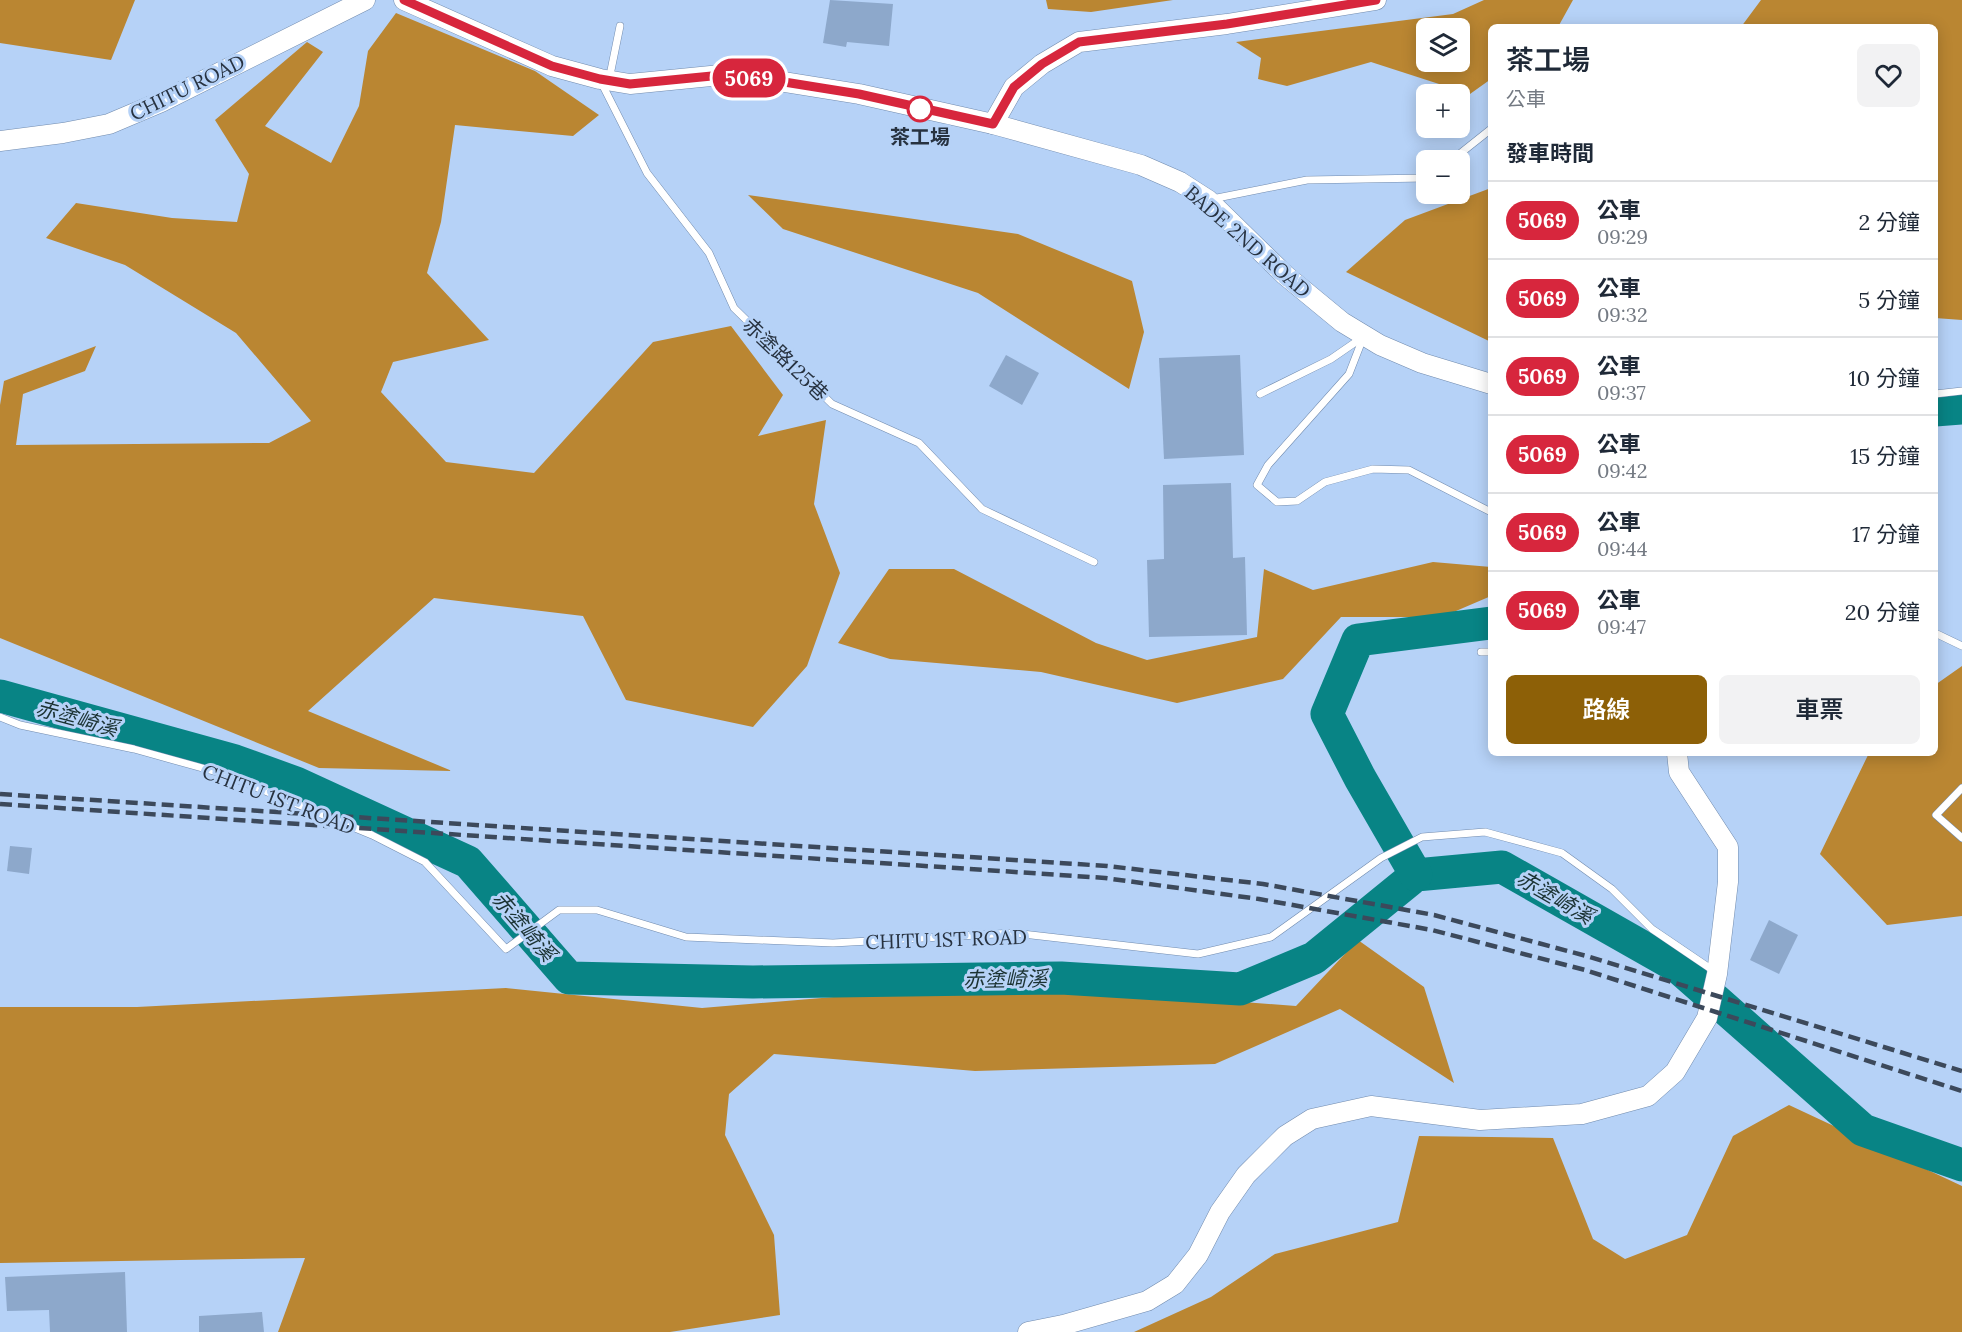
<!DOCTYPE html>
<html lang="zh-TW">
<head>
<meta charset="utf-8">
<style>
  :root { --surface:#fff; --page:#f2f2f3; --text:#1f2937; --muted:#747a83; --line:#e0e1e3; --accent:#8d6007 }
  body { margin:0; font-family:Lora,"Noto Sans TC",serif; background:var(--page); color:var(--text); height:100vh; display:flex; flex-direction:column; font-size:22px; white-space:nowrap }
  * { box-sizing:border-box; margin:0 }
  p { font-size:20px; color:var(--muted) }
  .icon { flex:none; width:33px; height:33px; fill:none; stroke:currentColor; stroke-width:2; stroke-linecap:round; stroke-linejoin:round }
  .map { position:relative; flex:1; overflow:hidden }
  .drawer { position:absolute; left:1488px; top:24px; width:450px; height:732px; display:flex; flex-direction:column; background:var(--surface); border-radius:9px; box-shadow:0 3px 15px #0003 }
  .drawer>* { flex:none }
  .badge { padding:0 12px; border-radius:20px; font-size:21px; line-height:39px }
  .controls { position:absolute; left:1416px; top:18px; display:grid; gap:12px }
  .controls a { display:grid; place-items:center; width:54px; height:54px; border-radius:9px; background:var(--surface); box-shadow:0 3px 15px #0003; font-size:30px }
  .map>.badge { position:absolute; translate:-50% -50%; box-shadow:0 0 0 3px #fff }
  h2 { padding:0 18px; font-size:22px; line-height:54px }
  .round { display:grid; place-items:center; flex:none; width:63px; height:63px; border-radius:9px; background:var(--page) }
  .headline { display:flex; align-items:center; justify-content:space-between; height:102px; padding:0 18px }
  h1 { font-size:28px; font-weight:600; line-height:45px }
  .action { display:flex; gap:12px; margin-top:auto; padding:12px 18px }
  .action a { flex:1; height:69px; border-radius:9px; background:var(--accent); color:#fff; font-size:24px; font-weight:600; line-height:69px; text-align:center }
  .action a+a { background:var(--page); color:var(--text) }
  ul { padding:0; list-style:none }
  li { display:flex; align-items:center; gap:18px; height:78px; padding:0 18px; border-top:2px solid var(--line) }
  li div { flex:1 }
  li b { display:block; font-size:22px }
  li em { font-style:normal }
  li .badge { min-width:66px; font-weight:700; text-align:center }
  .map>svg:first-child { display:block }
  .forest { fill:#ba8632; fill-rule:evenodd }
  .lines { fill:none; stroke-linecap:round; stroke-linejoin:round }
  .river { stroke:#088485; stroke-width:33 }
  .building { fill:#8da8cb }
  .lane-casing { stroke:#718bae; stroke-width:8 }
  .secondary-casing { stroke:#718bae; stroke-width:21 }
  .lane { stroke:#fff; stroke-width:7 }
  .secondary { stroke:#fff; stroke-width:20 }
  .rail { stroke:#3c495b; stroke-width:4.5; stroke-dasharray:12 6; stroke-linecap:butt }
  .line-casing { stroke:#fff; stroke-width:14 }
  .line { stroke:#d7263d; stroke-width:9 }
  .stop-dot { fill:#fff; stroke:#d7263d; stroke-width:3 }
  .labels { text-anchor:middle; dominant-baseline:central; stroke-width:6; stroke-linejoin:round; paint-order:stroke }
  .street-label { font-size:20px; fill:#273240; stroke:#b6d2f7 }
  .stop-label { font-size:20px; font-weight:bold; fill:#273240; stroke:#b6d2f7 }
  .water-label { font-size:21px; font-style:italic; fill:#1b3232; stroke:#b6d2f7 }
</style>
</head>
<body>
<div class="map">
<svg width="1962" height="1332" viewBox="0 0 1962 1332">
  <rect width="100%" height="100%" fill="#b6d2f7"/>
  <g class="forest">
    <polygon points="0,0 135,0 111,60 0,43"/>
    <polygon points="1046,0 1173,0 1091,12 1048,9"/>
    <path d="M1484 0H1573L1558 27H1491V79L1470 94 1371 62 1287 86 1258 79 1261 58 1236 42 1453 14ZM1426 28H1460V62H1426Z"/>
    <polygon points="1761,0 1962,0 1962,320 1935,318 1935,27 1741,27"/>
    <polygon points="396,13 535,71 599,115 573,136 455,125 441,222 427,273 489,340 393,362 381,392 446,462 534,473 653,342 731,326 783,395 758,436 826,420 814,504 840,573 807,666 753,727 626,700 583,616 434,598 308,711 452,771 319,768 0,638 0,405 4,381 96,346 85,371 23,394 16,445 269,443 311,421 236,333 125,265 46,238 76,203 172,218 237,222 249,174 215,120 307,42 323,52 265,126 331,163 359,106 368,51"/>
    <polygon points="1491,188 1491,342 1346,272 1405,220"/>
    <polygon points="748,195 1018,234 1132,281 1144,332 1129,389 978,293 783,229"/>
    <polygon points="1433,562 1491,567 1491,596 1442,617 1341,617 1283,679 1177,703 1041,672 890,659 838,643 889,569 954,569 1096,643 1147,660 1257,637 1264,569 1313,590"/>
    <polygon points="1962,666 1962,916 1887,925 1820,854 1869,753 1935,753 1935,685"/>
    <polygon points="1358,940 1424,987 1454,1083 1340,1009 1215,1064 975,1071 774,1054 729,1094 725,1135 774,1235 780,1315 670,1332 278,1332 305,1258 0,1263 0,1007 137,1007 506,988 702,1008 1001,983 1296,1006"/>
    <polygon points="1789,1105 1962,1186 1962,1332 1134,1332 1211,1297 1275,1254 1398,1222 1419,1136 1553,1138 1593,1239 1625,1259 1687,1235 1733,1136"/>
  </g>
  <g class="lines">
    <g class="river">
      <polyline points="1935,410 1962,408"/>
      <polyline points="0,696 235,761 296,783 468,862 569,978 753,982 1061,978 1240,989 1314,958 1416,875 1502,867 1678,967 1863,1130 1962,1165"/>
      <polyline points="1416,875 1360,778 1327,714 1358,640 1491,623"/>
    </g>
  </g>
  <g class="building">
    <polygon points="830,0 893,4 889,46 847,42 846,47 823,43"/>
    <polygon points="1006,355 1039,373 1022,405 989,386"/>
    <polygon points="1240,355 1244,455 1164,459 1159,358"/>
    <polygon points="1231,483 1233,558 1245,557 1247,635 1149,637 1147,560 1164,559 1163,485"/>
    <polygon points="10,846 32,848 29,874 7,871"/>
    <polygon points="1769,920 1798,935 1779,974 1750,960"/>
    <polygon points="125,1272 127,1332 50,1332 49,1310 7,1311 5,1277"/>
    <polygon points="262,1312 264,1332 199,1332 199,1316"/>
  </g>
  <g class="lines">
    <g class="lane-casing">
      <g id="lane">
        <polyline points="609,80 620,26"/>
        <polyline points="601,82 647,173 709,253 734,308 832,404 919,443 982,509 1094,562"/>
        <polyline points="1452,160 1491,129"/>
        <polyline points="1212,199 1307,180 1426,178"/>
        <polyline points="1363,338 1349,374 1268,465 1257,485 1277,502 1297,501 1325,482 1373,469 1409,470 1491,512"/>
        <polyline points="1260,394 1331,359 1363,337"/>
        <polyline points="1935,394 1962,391"/>
        <polyline points="1935,633 1962,646"/>
        <polyline points="1481,652 1491,652"/>
        <polyline points="0,717 20,725 134,749 224,774 372,835 425,862 506,949 559,910 597,910 686,937 833,943 1014,933 1198,954 1271,937 1381,858 1422,837 1485,832 1562,853 1612,889 1652,929 1714,971"/>
        <polyline points="1962,788 1936,815 1962,838"/>
      </g>
    </g>
    <g class="secondary-casing">
      <g id="secondary">
        <polyline points="404,0 552,66 600,79 630,84 721,75 778,81 859,94 993,124 1141,165 1180,182 1208,200 1285,275 1342,322 1380,345 1422,363 1491,384"/>
        <polyline points="993,124 1014,87 1042,64 1079,42 1227,24 1376,0"/>
        <polyline points="0,141 63,133 109,124 161,102 365,0"/>
        <polyline points="1028,1332 1063,1325 1147,1301 1175,1284 1198,1255 1220,1212 1246,1175 1285,1136 1312,1119 1371,1106 1480,1120 1582,1114 1648,1096 1675,1072 1707,1018 1717,974 1728,882 1728,847 1679,772 1677,753"/>
      </g>
    </g>
    <use href="#lane" class="lane"/>
    <use href="#secondary" class="secondary"/>
    <g class="rail">
      <polyline points="0,794 1107,866 1263,884 1434,915 1590,957 1962,1071"/>
      <polyline points="0,804 1105,878 1259,899 1432,930 1585,970 1962,1091"/>
    </g>
  </g>
  <g class="lines">
    <g class="line-casing">
      <polyline id="line" points="404,0 552,66 600,79 630,84 722,75 778,81 859,94 993,124 1014,87 1042,64 1079,42 1227,24 1376,0"/>
    </g>
    <use href="#line" class="line"/>
  </g>
  <circle class="stop-dot" cx="920" cy="109" r="12"/>
  <g class="labels">
    <g class="street-label">
      <text transform="translate(187 87) rotate(-26)">CHITU ROAD</text>
      <text transform="translate(1248 241) rotate(41)">BADE 2ND ROAD</text>
      <text transform="translate(786 359) rotate(44)">赤塗路125巷</text>
      <text transform="translate(279 799) rotate(21)">CHITU 1ST ROAD</text>
      <text transform="translate(946 939) rotate(-2)">CHITU 1ST ROAD</text>
    </g>
    <g class="stop-label">
      <text x="920" y="136">茶工場</text>
    </g>
    <g class="water-label">
      <text transform="translate(77 718) rotate(15)">赤塗崎溪</text>
      <text transform="translate(1555 897) rotate(30)">赤塗崎溪</text>
      <text transform="translate(524 926) rotate(49)">赤塗崎溪</text>
      <text transform="translate(1005 979) rotate(-1)">赤塗崎溪</text>
    </g>
  </g>
</svg>
<div class="controls">
<a><svg class="icon" aria-label="layers" viewBox="0 0 24 24"><path d="M12 4l9 5-9 5-9-5zM3 14l9 5 9-5"/></svg></a>
<a>+</a>
<a>−</a>
</div>
<b class="badge" style="left:749px;top:78px;background:#d7263d;color:#fff">5069</b>
<section class="drawer">
<div class="headline"><div><h1>茶工場</h1><p>公車</p></div><a class="round"><svg class="icon" aria-label="heart" viewBox="0 0 24 24"><path d="M12 20l-8-8c-3-5 5-10 8-4 3-6 11-1 8 4z"/></svg></a></div>
<h2>發車時間</h2>
<ul>
<li><span class="badge" style="background:#d7263d;color:#fff">5069</span><div><b>公車</b><p>09:29</p></div><em>2 分鐘</em></li>
<li><span class="badge" style="background:#d7263d;color:#fff">5069</span><div><b>公車</b><p>09:32</p></div><em>5 分鐘</em></li>
<li><span class="badge" style="background:#d7263d;color:#fff">5069</span><div><b>公車</b><p>09:37</p></div><em>10 分鐘</em></li>
<li><span class="badge" style="background:#d7263d;color:#fff">5069</span><div><b>公車</b><p>09:42</p></div><em>15 分鐘</em></li>
<li><span class="badge" style="background:#d7263d;color:#fff">5069</span><div><b>公車</b><p>09:44</p></div><em>17 分鐘</em></li>
<li><span class="badge" style="background:#d7263d;color:#fff">5069</span><div><b>公車</b><p>09:47</p></div><em>20 分鐘</em></li>
</ul>
<div class="action"><a>路線</a><a>車票</a></div>
</section>
</div>
</body>
</html>
